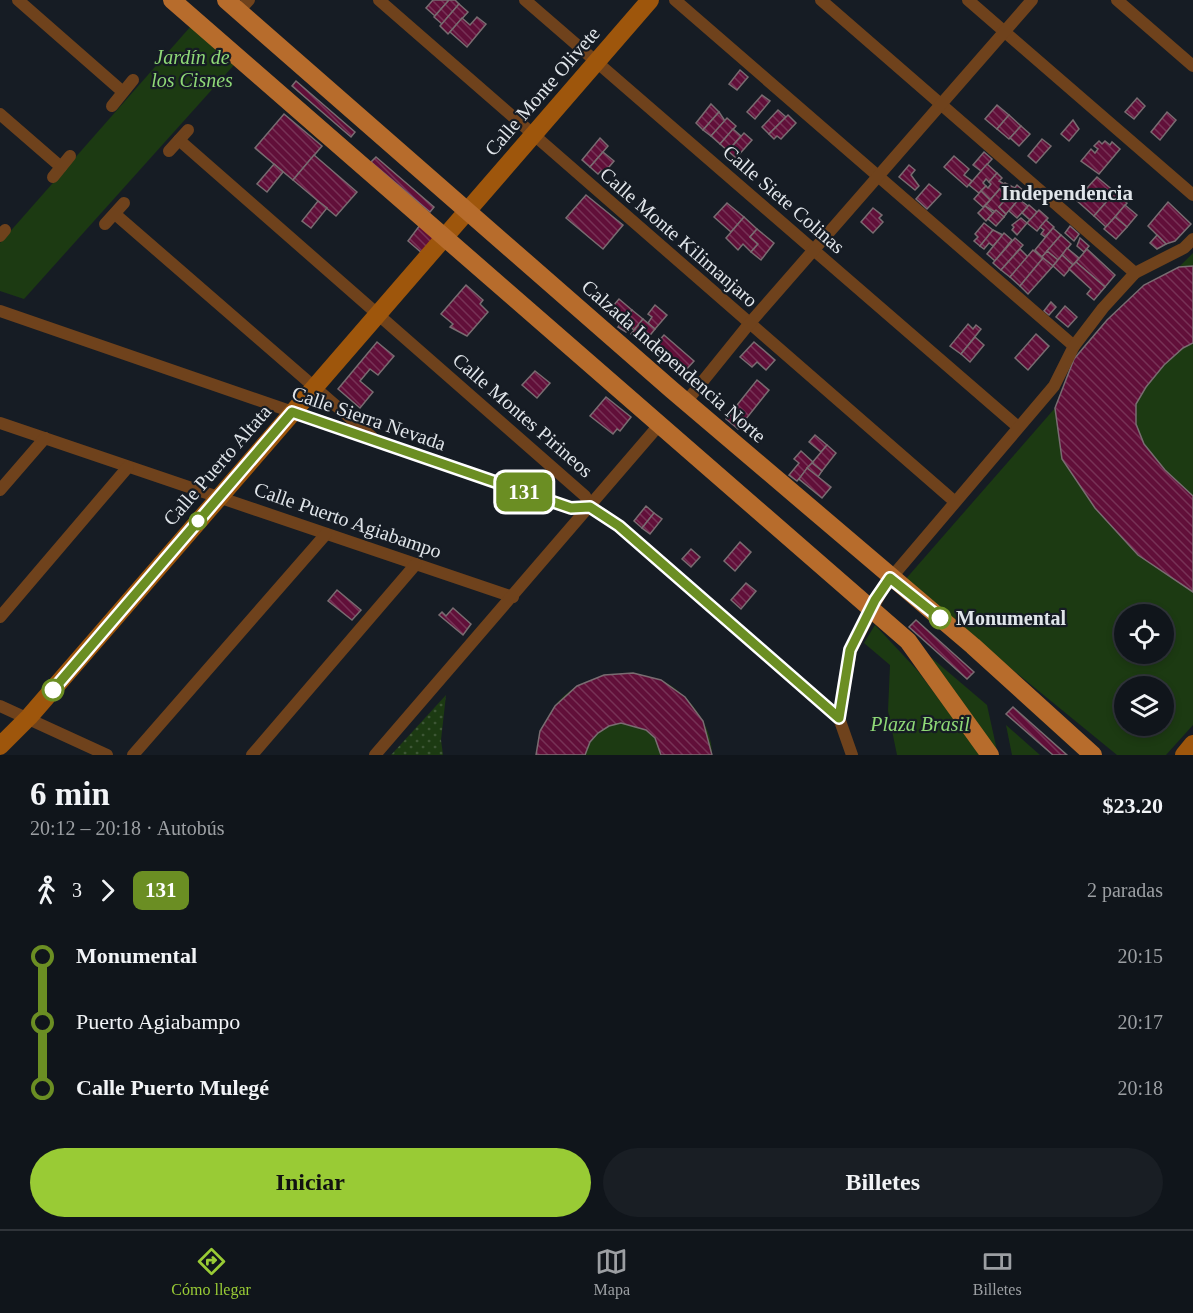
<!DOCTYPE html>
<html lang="es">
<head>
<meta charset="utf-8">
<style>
  :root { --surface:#10151b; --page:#191e24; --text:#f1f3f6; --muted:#9c9fa3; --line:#30343a; --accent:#99cb35 }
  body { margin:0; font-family:Georgia,serif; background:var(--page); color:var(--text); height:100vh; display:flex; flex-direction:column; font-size:22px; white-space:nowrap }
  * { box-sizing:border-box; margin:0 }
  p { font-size:20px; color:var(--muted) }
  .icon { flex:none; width:33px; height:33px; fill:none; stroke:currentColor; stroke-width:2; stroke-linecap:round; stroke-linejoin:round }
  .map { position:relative; height:755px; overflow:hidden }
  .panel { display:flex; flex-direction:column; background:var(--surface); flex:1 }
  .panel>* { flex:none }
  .badge { padding:0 12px; border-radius:9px; font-size:21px; line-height:39px }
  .buttons { position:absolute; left:1114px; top:604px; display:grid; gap:12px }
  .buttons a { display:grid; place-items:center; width:60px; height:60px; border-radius:50%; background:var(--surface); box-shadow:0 3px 9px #0003,0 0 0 2px var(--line); font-size:30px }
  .map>.badge { position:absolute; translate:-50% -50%; box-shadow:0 0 0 3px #fff }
  .legs { display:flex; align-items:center; gap:9px; height:66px; padding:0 30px; font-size:20px }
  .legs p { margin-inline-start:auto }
  .summary { display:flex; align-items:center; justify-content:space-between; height:102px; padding:0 30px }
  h1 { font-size:33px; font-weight:700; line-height:45px }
  .cta { display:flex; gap:12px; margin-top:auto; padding:12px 30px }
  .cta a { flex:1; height:69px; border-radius:36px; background:var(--accent); color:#111; font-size:24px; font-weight:700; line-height:69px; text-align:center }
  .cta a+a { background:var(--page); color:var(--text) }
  ul { padding:0 30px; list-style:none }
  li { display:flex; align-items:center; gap:21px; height:66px; font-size:22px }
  li i { display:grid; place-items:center; width:9px; height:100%; margin:0 8px; background:currentColor }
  li i::after { content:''; width:15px; height:15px; margin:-8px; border:4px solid; border-radius:50%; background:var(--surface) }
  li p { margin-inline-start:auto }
  li:first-child i { background:linear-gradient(#0000 50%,currentColor 0) }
  li:last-child i { background:linear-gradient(currentColor 50%,#0000 0) }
  .dock { display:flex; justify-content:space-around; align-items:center; height:84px; border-top:2px solid var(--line); background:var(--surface); font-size:16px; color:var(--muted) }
  .dock a { display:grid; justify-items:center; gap:3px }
  .dock .selected { color:var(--accent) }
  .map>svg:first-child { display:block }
  .grass { fill:url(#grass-dots) }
  .park { fill:#1c3a12; fill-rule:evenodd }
  .building { fill:url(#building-back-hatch); stroke:#796c71; stroke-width:1.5 }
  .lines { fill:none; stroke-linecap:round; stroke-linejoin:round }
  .street { stroke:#6f421c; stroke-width:12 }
  .secondary { stroke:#9e560c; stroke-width:18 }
  .primary { stroke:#b76c2c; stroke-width:18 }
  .line-1-casing { stroke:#fff; stroke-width:14 }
  .line-1 { stroke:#6b8e23; stroke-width:9 }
  .stop-1-dot { fill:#fff; stroke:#6b8e23; stroke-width:3 }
  .labels { text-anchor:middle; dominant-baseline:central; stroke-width:4.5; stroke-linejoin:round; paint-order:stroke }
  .park-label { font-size:20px; font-style:italic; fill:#8fd977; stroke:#161c24 }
  .street-label { font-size:20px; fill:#e0e5ea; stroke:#161c24 }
  .stop-label { font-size:20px; font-weight:bold; fill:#e0e5ea; stroke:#161c24; text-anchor:start }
  .neighbourhood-label { font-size:21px; font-weight:bold; fill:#e0e5ea; stroke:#161c24 }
</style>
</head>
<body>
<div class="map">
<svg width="1193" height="755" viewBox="0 0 1193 755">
  <defs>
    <pattern id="grass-dots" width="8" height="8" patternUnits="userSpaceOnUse" patternTransform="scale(1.5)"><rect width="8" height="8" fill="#1c3a12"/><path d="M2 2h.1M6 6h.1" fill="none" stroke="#3d5635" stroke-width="1.8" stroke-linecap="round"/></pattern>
    <pattern id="building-back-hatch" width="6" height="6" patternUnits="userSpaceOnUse" patternTransform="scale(1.5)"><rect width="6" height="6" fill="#610f39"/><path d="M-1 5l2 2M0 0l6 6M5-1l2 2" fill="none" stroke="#773256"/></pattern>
  </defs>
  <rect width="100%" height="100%" fill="#161c24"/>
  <polygon class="grass" points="446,695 441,740 443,755 391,755"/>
  <g class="park">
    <polygon points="191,26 234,65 24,299 0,291 0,243"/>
    <path d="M1193 253V725L1166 755H1117L904 581 1055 408 1074 359 1107 320 1144 285 1179 267ZM1125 615H1164V654H1125ZM1125 687H1164V726H1125Z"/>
    <polygon points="875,625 917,670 981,755 897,755 888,711 890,665 864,643"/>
    <polygon points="920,648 987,705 998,755"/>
    <path d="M633 673C642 675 652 677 661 680 687 692 713 725 712 755H536C546 697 576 676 633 673Z"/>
    <polygon points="1006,725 1040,755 1012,755"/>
  </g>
  <g class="building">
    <polygon points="433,0 449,0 435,16 426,8"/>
    <polygon points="449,0 455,0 459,4 442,24 434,17"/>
    <polygon points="459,4 468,12 448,34 440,26"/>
    <polygon points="477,17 486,24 467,47 450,32 462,18 470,25"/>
    <polygon points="740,70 748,77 737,90 729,84"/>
    <polygon points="296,81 355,132 351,137 292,86"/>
    <polygon points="762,95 770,101 755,119 747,112"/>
    <polygon points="1137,98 1145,106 1134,119 1125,112"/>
    <polygon points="711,104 719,112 703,130 696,123"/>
    <polygon points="997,105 1009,115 997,129 985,119"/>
    <polygon points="778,110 786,117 769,134 762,127"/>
    <polygon points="719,112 725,121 711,136 703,130"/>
    <polygon points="1167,112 1176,120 1160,140 1151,132"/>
    <polygon points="284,114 322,146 293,180 255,148"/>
    <polygon points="788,115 796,123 781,139 777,136 774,139 769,134"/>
    <polygon points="1009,115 1021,126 1009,139 997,129"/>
    <polygon points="727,118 736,126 720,144 711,136"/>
    <polygon points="1073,120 1079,129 1069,141 1061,134"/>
    <polygon points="1021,126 1030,134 1019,146 1010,138"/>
    <polygon points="733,129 741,136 728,151 720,144"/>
    <polygon points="744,133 752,140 736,158 728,151"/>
    <polygon points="600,138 608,146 590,167 582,160"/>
    <polygon points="1042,139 1051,146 1036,163 1028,156"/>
    <polygon points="1099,141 1102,144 1105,141 1110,145 1112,142 1120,149 1099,174 1081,161 1091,149 1095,153 1098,149 1094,146"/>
    <polygon points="603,152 614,161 603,174 601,171 598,174 590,167"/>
    <polygon points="984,152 992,159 981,171 973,165"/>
    <polygon points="314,155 357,192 336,216 293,180"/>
    <polygon points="954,156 969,169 964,175 972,181 967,187 944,167"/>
    <polygon points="376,157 434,207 430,212 371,162"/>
    <polygon points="274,164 283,172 267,192 257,184"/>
    <polygon points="987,164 997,173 989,182 986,179 983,183 986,186 979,193 969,185"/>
    <polygon points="909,165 915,170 911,175 919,186 915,190 899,177"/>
    <polygon points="997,173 1002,178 999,181 1004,184 990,200 981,191 986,186 988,188 991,184 989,182"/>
    <polygon points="1097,177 1115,192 1094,216 1076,200"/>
    <polygon points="1005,183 1015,188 999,207 1006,214 1004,217 985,206"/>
    <polygon points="929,184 941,194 927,209 916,199"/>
    <polygon points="1017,185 1025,192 1006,214 999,207"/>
    <polygon points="981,191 990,200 983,207 974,199"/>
    <polygon points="1115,192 1127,203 1106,227 1094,216"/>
    <polygon points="586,195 623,225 603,249 566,218"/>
    <polygon points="1019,199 1028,206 1017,218 1009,211"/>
    <polygon points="318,201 327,208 311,228 302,221"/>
    <polygon points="1168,202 1191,224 1175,241 1166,244 1148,226"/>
    <polygon points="727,203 744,217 731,232 714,217"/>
    <polygon points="1029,205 1037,212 1030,220 1022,213"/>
    <polygon points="1125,205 1137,215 1127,227 1115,217"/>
    <polygon points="985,206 993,213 986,221 978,213"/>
    <polygon points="873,208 882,215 879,218 883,222 873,233 861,222"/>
    <polygon points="996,210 1004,217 996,226 988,219"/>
    <polygon points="1039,210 1048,218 1037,231 1027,223"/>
    <polygon points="744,217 757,229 750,237 758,244 751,252 743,244 738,250 726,238"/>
    <polygon points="1115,217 1127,227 1116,239 1104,229"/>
    <polygon points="1021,218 1027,223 1017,235 1012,230 1014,227 1012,225"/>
    <polygon points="1046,220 1054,227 1045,237 1041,234 1044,230 1040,227"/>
    <polygon points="984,223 993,230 980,246 974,241 978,237 975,234"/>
    <polygon points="420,225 436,238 423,254 408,241"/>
    <polygon points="1070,226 1079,234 1074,241 1065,233"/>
    <polygon points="1053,228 1061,235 1042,257 1035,250"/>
    <polygon points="757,229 774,243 761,260 751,252 758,244 750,237"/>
    <polygon points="993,230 1003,235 993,246 989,243 984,249 980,246"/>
    <polygon points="1004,233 1012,240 995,261 987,254"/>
    <polygon points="1061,235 1071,244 1058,260 1047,251"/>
    <polygon points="1157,235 1166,244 1157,249 1150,243"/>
    <polygon points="1015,238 1023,245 1001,270 993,263"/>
    <polygon points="1080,238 1089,246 1084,252 1077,246"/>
    <polygon points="1067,248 1079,258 1073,265 1062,255"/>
    <polygon points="1020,249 1028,257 1010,277 1001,270"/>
    <polygon points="1087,249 1115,275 1105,287 1076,262"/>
    <polygon points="1033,250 1043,258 1020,286 1010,277"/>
    <polygon points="1047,251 1058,260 1053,266 1042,257"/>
    <polygon points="1062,255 1073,265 1064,276 1053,266"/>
    <polygon points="1043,258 1053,266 1028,294 1020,286"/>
    <polygon points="1076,262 1105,287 1094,300 1087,294 1091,289 1069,269"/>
    <polygon points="1193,266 1193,343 1183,348 1164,365 1146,387 1136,404 1136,424 1144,444 1165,470 1193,496 1193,592 1138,555 1095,508 1062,459 1055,408 1074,359 1107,320 1144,285 1179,267"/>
    <polygon points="466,285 483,300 480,304 488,312 467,336 450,327 453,324 441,314"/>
    <polygon points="619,299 632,310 620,324 607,313"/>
    <polygon points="1051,302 1056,307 1049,315 1044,311"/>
    <polygon points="655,305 667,315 655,329 648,323 652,317 648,314"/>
    <polygon points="1065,306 1077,317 1068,327 1056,317"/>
    <polygon points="632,310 643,319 634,330 630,327 626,332 618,327"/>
    <polygon points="643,319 655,329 643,344 631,334"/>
    <polygon points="968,324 973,329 976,325 981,329 961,354 950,346"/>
    <polygon points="1036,334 1049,346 1028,370 1015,358"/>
    <polygon points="664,335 694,361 684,372 655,345"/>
    <polygon points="975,337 984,345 970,362 961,354"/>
    <polygon points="377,342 394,356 378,375 370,369 360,381 373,392 360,408 338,389"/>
    <polygon points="754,342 775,360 766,370 757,362 752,367 740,357"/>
    <polygon points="535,371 550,383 537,398 522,385"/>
    <polygon points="757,380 769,390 738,429 726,419"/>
    <polygon points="606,397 631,417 620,431 617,429 613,434 590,416"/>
    <polygon points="815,435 827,445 821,452 809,442"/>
    <polygon points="827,445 836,453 822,471 812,463"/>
    <polygon points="801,451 813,462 797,481 789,475 799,463 794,459"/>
    <polygon points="812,463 822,471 818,477 807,468"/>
    <polygon points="807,468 831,487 822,498 799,479"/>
    <polygon points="646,506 654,513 642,528 634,521"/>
    <polygon points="654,513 662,519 650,534 642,528"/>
    <polygon points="740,542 751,552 735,571 724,561"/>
    <polygon points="691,549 700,557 691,567 682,559"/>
    <polygon points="746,583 756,591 741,609 731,600"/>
    <polygon points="337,590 361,610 352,620 328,601"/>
    <polygon points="453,608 471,624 463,635 439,615 442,612 446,616"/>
    <polygon points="916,620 974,672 967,679 909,627"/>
    <polygon points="633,673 661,680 685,697 703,721 712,755 661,755 655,738 646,730 621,723 609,726 598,733 590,742 585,755 536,755 540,731 555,706 577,686 604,675"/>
    <polygon points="1013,707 1067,755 1053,755 1006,714"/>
  </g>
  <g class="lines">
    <g class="street">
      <polyline points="18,0 123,92"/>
      <polyline points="379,0 954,501"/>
      <polyline points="525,0 1018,427"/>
      <polyline points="675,0 1074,346"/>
      <polyline points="821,0 1135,273"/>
      <polyline points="968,0 1193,195"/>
      <polyline points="1117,0 1193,66"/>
      <polyline points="239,11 249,0"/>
      <polyline points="112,106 133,80"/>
      <polyline points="0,114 61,167"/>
      <polyline points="179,140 585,496 590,507 619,526 839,718"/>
      <polyline points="169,151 188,130"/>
      <polyline points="53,177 70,156"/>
      <polyline points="115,214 372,437"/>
      <polyline points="105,224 124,203"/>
      <polyline points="0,236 5,230"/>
      <polyline points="0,311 571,508 590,507"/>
      <polyline points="686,402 749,324 1032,0"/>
      <polyline points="0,423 513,597"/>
      <polyline points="0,490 45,438"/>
      <polyline points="0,617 128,467"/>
      <polyline points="0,706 107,755"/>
      <polyline points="133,755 326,534"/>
      <polyline points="252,755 416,564"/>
      <polyline points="375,755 660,424"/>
      <polyline points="852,755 839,718 851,650 885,585 1054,386 1074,346 1103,308 1135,273 1184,248 1193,239"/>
    </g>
    <g class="secondary">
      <polyline points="0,746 29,717 650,0"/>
      <polyline points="1184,755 1193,744"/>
    </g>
    <g class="primary">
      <polyline points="172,0 908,641 990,755"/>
      <polyline points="226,0 672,390 973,646 1093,755"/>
    </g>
  </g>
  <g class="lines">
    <g class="line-1-casing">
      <polyline id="line-1" points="53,690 292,412 571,508 590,507 619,526 839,718 850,650 875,600 890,578 940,618"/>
    </g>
    <use href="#line-1" class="line-1"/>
  </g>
  <g class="stop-1-dot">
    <circle cx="198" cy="521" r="8"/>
    <circle cx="940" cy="618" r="10"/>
    <circle cx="53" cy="690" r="10"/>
  </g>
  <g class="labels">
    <g class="park-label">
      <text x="192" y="57">Jardín de<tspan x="192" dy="23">los Cisnes</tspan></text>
      <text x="920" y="724">Plaza Brasil</text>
    </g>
    <g class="street-label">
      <text transform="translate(542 91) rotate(-49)">Calle Monte Olivete</text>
      <text transform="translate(784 199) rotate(41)">Calle Siete Colinas</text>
      <text transform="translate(679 237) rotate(41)">Calle Monte Kilimanjaro</text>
      <text transform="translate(674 361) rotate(41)">Calzada Independencia Norte</text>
      <text transform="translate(523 415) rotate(41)">Calle Montes Pirineos</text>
      <text transform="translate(369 418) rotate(19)">Calle Sierra Nevada</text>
      <text transform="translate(217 465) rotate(-49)">Calle Puerto Altata</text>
      <text transform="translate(348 520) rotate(19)">Calle Puerto Agiabampo</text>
    </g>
    <g class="stop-label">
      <text x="956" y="618">Monumental</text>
    </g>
    <g class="neighbourhood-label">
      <text x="1067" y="193">Independencia</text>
    </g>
  </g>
</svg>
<div class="buttons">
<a><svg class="icon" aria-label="locate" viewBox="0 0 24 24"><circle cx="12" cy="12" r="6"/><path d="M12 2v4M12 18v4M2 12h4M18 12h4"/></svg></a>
<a><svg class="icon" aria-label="layers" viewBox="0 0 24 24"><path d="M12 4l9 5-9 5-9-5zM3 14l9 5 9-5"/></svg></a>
</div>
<b class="badge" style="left:524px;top:492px;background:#6b8e23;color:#fff">131</b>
</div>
<section class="panel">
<div class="summary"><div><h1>6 min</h1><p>20:12 – 20:18 · Autobús</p></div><b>$23.20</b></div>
<div class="legs"><svg class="icon" aria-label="walk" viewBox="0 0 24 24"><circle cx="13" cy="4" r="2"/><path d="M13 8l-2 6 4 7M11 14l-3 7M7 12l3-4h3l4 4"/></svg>3<svg class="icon" aria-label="forward" viewBox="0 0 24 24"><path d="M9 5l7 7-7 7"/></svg><b class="badge" style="background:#6b8e23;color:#fff">131</b><p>2 paradas</p></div>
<ul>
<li><i style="color:#6b8e23"></i><b>Monumental</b><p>20:15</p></li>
<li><i style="color:#6b8e23"></i><span>Puerto Agiabampo</span><p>20:17</p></li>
<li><i style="color:#6b8e23"></i><b>Calle Puerto Mulegé</b><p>20:18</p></li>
</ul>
<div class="cta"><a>Iniciar</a><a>Billetes</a></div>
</section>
<nav class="dock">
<a class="selected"><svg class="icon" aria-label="directions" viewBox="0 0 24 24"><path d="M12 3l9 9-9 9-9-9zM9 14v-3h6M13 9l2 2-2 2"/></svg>Cómo llegar</a>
<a><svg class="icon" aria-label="map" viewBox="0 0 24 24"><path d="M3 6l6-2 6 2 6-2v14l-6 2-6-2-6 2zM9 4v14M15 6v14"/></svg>Mapa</a>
<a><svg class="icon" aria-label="tickets" viewBox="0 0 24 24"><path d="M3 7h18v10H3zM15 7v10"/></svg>Billetes</a>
</nav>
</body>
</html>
